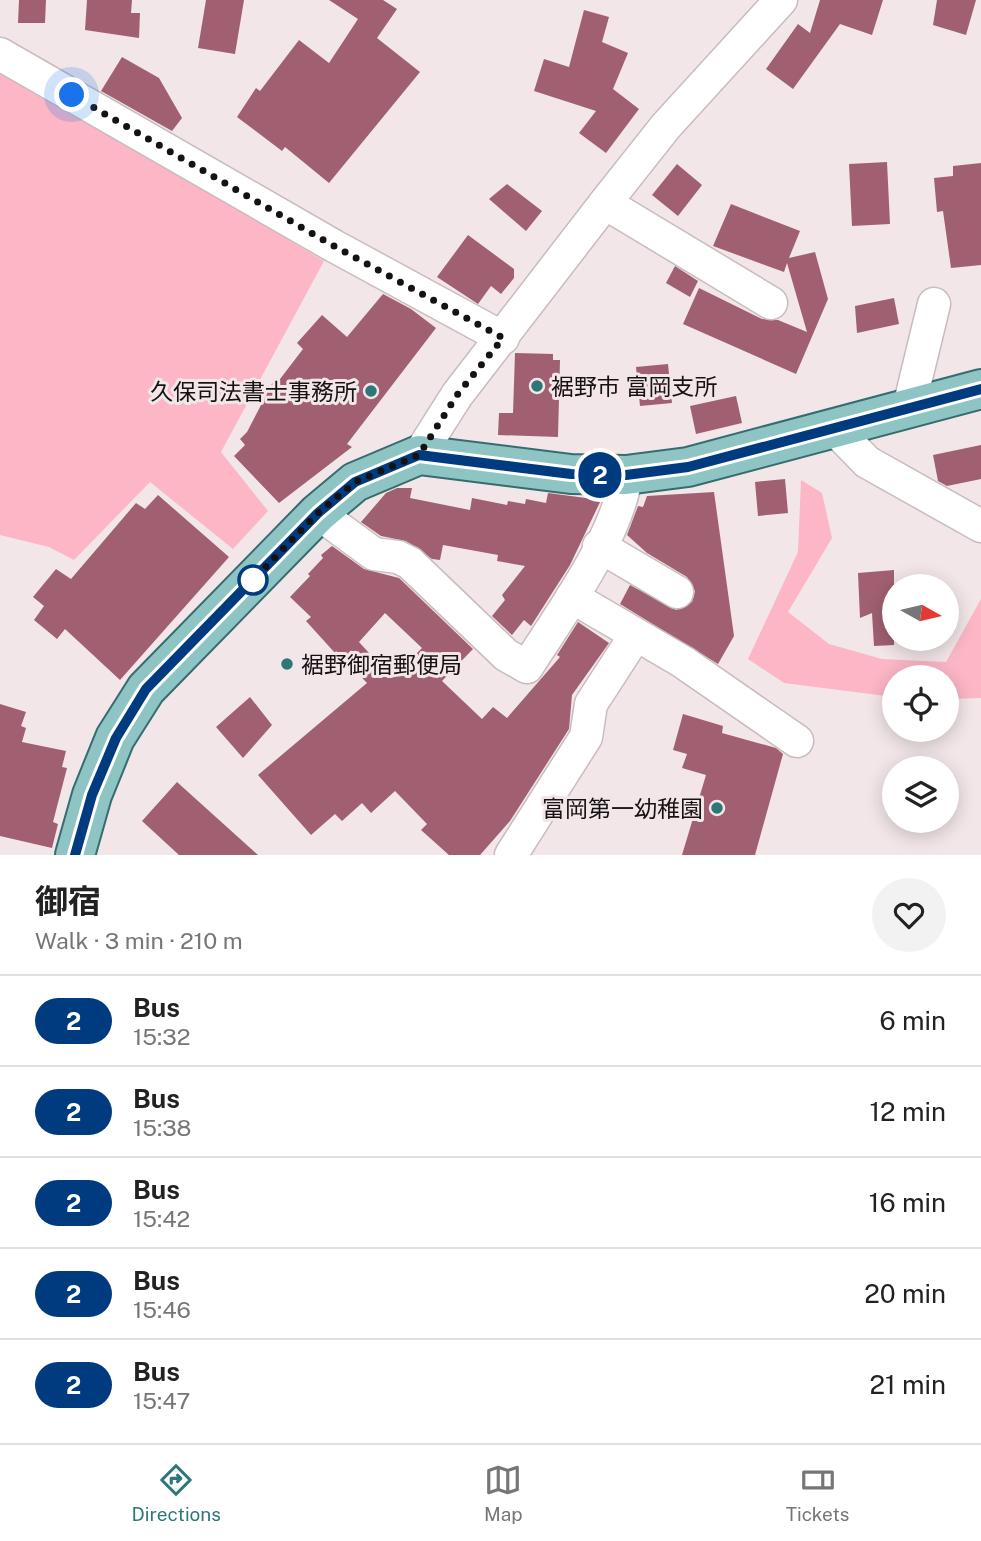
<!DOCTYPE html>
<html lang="en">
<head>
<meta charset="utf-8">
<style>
  :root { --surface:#fff; --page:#f2f2f2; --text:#222; --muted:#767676; --line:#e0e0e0; --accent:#2d7778 }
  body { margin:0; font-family:"Public Sans","Noto Sans JP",sans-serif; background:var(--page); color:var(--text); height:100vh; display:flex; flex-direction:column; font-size:26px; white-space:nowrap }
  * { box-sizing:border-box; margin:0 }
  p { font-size:23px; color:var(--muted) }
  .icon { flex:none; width:38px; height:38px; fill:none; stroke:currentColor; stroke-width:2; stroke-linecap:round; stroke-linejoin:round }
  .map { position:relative; height:855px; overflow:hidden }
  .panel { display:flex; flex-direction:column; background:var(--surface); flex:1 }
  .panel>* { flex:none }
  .badge { padding:0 14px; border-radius:23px; font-size:24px; line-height:46px }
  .needle { width:46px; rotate:98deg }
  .fabs { position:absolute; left:882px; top:574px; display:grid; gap:14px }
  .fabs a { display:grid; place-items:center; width:77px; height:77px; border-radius:50%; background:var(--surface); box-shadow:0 4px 18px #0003; font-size:35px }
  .you { position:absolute; width:35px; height:35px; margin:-18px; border:5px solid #fff; border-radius:50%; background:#1a73e8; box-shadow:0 0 0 10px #1a73e833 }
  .map>.badge { position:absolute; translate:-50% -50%; box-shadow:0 0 0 4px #fff }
  .round { display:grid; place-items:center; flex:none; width:74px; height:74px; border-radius:37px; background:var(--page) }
  .head { display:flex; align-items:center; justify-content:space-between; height:119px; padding:0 35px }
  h1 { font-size:33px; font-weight:700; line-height:52px }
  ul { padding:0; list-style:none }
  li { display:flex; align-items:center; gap:21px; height:91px; padding:0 35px; border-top:2px solid var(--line) }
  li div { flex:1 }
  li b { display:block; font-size:26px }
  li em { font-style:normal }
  li .badge { min-width:77px; font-weight:700; text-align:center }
  .tabs { display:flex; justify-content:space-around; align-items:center; height:98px; border-top:2px solid var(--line); background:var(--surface); font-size:19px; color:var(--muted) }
  .tabs a { display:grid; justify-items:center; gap:4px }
  .tabs .current { color:var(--accent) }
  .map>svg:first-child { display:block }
  .green { fill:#fcb6c6 }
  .building { fill:#a16071; fill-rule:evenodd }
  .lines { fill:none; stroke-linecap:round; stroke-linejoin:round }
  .minor-casing { stroke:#c8bcbf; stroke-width:35 }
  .major-casing { stroke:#356c6d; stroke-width:42 }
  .minor { stroke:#fff; stroke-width:32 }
  .major { stroke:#8fc4c5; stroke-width:38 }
  .line-casing { stroke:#fff; stroke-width:16 }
  .line { stroke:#003b80; stroke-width:10 }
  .walk { stroke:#161213; stroke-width:7; stroke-dasharray:0 12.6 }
  .poi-dot { fill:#2d7778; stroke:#f2e6e8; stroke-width:2.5 }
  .stop-dot { fill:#fff; stroke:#003b80; stroke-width:3.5 }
  .labels { text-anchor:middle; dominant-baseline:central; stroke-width:6; stroke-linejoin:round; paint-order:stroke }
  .poi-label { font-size:23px; fill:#161213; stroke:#f2e6e8; text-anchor:start }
</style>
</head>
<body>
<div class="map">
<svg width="981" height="855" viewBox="0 0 981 855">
  <rect width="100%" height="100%" fill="#f2e6e8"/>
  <g class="green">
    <polygon points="0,68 324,261 221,452 268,511 233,549 150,482 74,560 49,547 0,535"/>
    <polygon points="801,480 822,493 832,538 788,612 829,644 882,659 946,662 981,599 981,698 947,699 947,677 894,677 894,697 784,683 748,659 798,552"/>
  </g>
  <g class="building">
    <polygon points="19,0 46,0 45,23 18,23"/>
    <polygon points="87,0 132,0 131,13 140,13 139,38 85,30"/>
    <polygon points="206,0 244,0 235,54 198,48"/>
    <polygon points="329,0 383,0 397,9 377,38 420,72 329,183 285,147 282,151 237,117 256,88 260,91 299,40 329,63 358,19"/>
    <polygon points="820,0 883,0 872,35 840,24 793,89 766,69 798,24 810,33"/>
    <polygon points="937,0 976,0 966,35 933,25"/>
    <polygon points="584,10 609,17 602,42 628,53 613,89 639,109 606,153 579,133 596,111 534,91 544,59 569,67"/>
    <polygon points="122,57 159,78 182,118 172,131 101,91"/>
    <polygon points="887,162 890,224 852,226 849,164"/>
    <polygon points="981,163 981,265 951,268 943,211 937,212 934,178 953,176 953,166"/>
    <polygon points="677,164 702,185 678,216 652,195"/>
    <polygon points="507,184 542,211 526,231 489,199"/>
    <polygon points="731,204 800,231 789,258 815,252 828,299 796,374 683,324 699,288 762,319 778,320 807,332 787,263 784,272 713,246"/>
    <polygon points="468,235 514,269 514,278 501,294 491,286 478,304 437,277"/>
    <polygon points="675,266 698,281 690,297 666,283"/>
    <polygon points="383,294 411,309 436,328 347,444 352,447 279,503 234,456 245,445 240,439 247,432 274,380 277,383 303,349 297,343 322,315 347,337"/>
    <polygon points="894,298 899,324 857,333 855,306"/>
    <polygon points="515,353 553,354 553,360 560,360 558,437 498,435 499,413 513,413"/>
    <polygon points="668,364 672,403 640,406 636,367"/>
    <polygon points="736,396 742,423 696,434 690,406"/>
    <polygon points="981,445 981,479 947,486 938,481 933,455"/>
    <polygon points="785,479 788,513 758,516 755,482"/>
    <polygon points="397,488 412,488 410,498 470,510 472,498 507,505 508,501 525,504 526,499 546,503 548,493 601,500 570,565 531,626 524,620 512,635 492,616 505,600 502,595 525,566 497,561 498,555 443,545 440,560 432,559 406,541 381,536 361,522 386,493"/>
    <polygon points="714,492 734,636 718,664 620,604 630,585 676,610 692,602 695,591 687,577 647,553 627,535 638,506 643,507 647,496"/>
    <polygon points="158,495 229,557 120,680 65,629 57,639 34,620 44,606 33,597 56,569 71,579 136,503 145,509"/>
    <path d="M332 546 364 569 399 578 473 649 442 681 482 719 493 707 507 718 560 657 557 655 578 622 609 643 572 695 569 729 510 821 480 855H449L421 830 427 824 395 791 371 813 362 803 342 821 335 814 311 835 258 775 367 683 336 651 335 653 306 621 311 617 290 597 310 576 308 574 323 558 321 555ZM385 613 422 648 392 678 359 642Z"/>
    <polygon points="894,570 894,645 874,646 872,613 860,618 858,573"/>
    <polygon points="250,697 272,725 243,758 216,727"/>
    <polygon points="0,704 26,712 21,726 26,728 22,742 66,751 62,767 67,768 53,822 58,824 52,848 0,836"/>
    <polygon points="683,714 723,726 722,733 776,748 783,754 755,855 682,855 706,775 682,768 687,754 673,750"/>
    <polygon points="177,782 258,855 179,855 142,821"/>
  </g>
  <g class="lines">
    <g class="minor-casing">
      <g id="minor">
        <polyline points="0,54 334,246 503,338"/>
        <polyline points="605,203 771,303"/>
        <polyline points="909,407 934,304"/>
        <polyline points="833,427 867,462 981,526"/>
        <polyline points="419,455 457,395 605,203 666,126 781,0"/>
        <path d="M318 513 374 554 398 557 410 563 506 655 527 667C560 615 619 535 626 475"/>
        <polyline points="599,546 677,592"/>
        <polyline points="572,597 683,662 797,741"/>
        <polyline points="511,855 586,737 591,704 635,636"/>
      </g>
    </g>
    <g class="major-casing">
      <polyline id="major" points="75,855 92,795 115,738 146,689 318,513 355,482 419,455 571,474 626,475 688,467 981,389"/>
    </g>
    <use href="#minor" class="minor"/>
    <use href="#major" class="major"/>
  </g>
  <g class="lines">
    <g class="line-casing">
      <polyline id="line" points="75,855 92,795 116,738 146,689 318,513 355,482 419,455 571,474 626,475 688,467 981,389"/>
    </g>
    <use href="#line" class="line"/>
    <polyline class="walk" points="72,95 334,246 503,338 457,395 419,455 355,482 318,513 253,580"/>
  </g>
  <g class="poi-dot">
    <circle cx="537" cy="386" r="7"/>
    <circle cx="371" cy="391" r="7"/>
    <circle cx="287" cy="664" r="7"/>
    <circle cx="717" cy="808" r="7"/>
  </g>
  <circle class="stop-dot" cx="253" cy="580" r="14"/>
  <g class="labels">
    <g class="poi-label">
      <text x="551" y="386">裾野市 富岡支所</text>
      <text x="357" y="391" text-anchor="end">久保司法書士事務所</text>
      <text x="301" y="664">裾野御宿郵便局</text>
      <text x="703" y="808" text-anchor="end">富岡第一幼稚園</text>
    </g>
  </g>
</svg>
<div class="fabs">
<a><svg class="needle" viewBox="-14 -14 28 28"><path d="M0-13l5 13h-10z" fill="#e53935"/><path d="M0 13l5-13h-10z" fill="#767676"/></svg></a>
<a><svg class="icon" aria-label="locate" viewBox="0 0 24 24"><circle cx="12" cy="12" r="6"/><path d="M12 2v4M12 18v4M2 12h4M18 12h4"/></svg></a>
<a><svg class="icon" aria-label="layers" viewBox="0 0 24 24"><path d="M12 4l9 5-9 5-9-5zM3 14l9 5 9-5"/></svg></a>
</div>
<div class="you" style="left:72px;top:95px"></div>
<b class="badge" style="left:600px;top:475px;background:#003b80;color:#fff">2</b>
</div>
<section class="panel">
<div class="head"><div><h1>御宿</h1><p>Walk · 3 min · 210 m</p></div><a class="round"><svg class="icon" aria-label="heart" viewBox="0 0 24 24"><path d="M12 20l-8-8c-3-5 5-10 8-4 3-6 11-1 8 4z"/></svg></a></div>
<ul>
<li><span class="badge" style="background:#003b80;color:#fff">2</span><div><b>Bus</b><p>15:32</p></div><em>6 min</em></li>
<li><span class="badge" style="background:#003b80;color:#fff">2</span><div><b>Bus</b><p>15:38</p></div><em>12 min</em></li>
<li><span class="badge" style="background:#003b80;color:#fff">2</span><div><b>Bus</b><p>15:42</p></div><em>16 min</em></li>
<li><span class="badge" style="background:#003b80;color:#fff">2</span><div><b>Bus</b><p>15:46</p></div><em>20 min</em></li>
<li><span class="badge" style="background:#003b80;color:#fff">2</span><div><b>Bus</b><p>15:47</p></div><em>21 min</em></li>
</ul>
</section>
<nav class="tabs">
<a class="current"><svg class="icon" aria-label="directions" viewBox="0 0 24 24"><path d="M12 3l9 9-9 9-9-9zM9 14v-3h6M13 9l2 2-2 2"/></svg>Directions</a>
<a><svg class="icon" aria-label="map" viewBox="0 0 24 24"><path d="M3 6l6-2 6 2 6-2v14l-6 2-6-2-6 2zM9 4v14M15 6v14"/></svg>Map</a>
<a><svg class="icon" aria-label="tickets" viewBox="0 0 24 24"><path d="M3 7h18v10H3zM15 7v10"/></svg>Tickets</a>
</nav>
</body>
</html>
